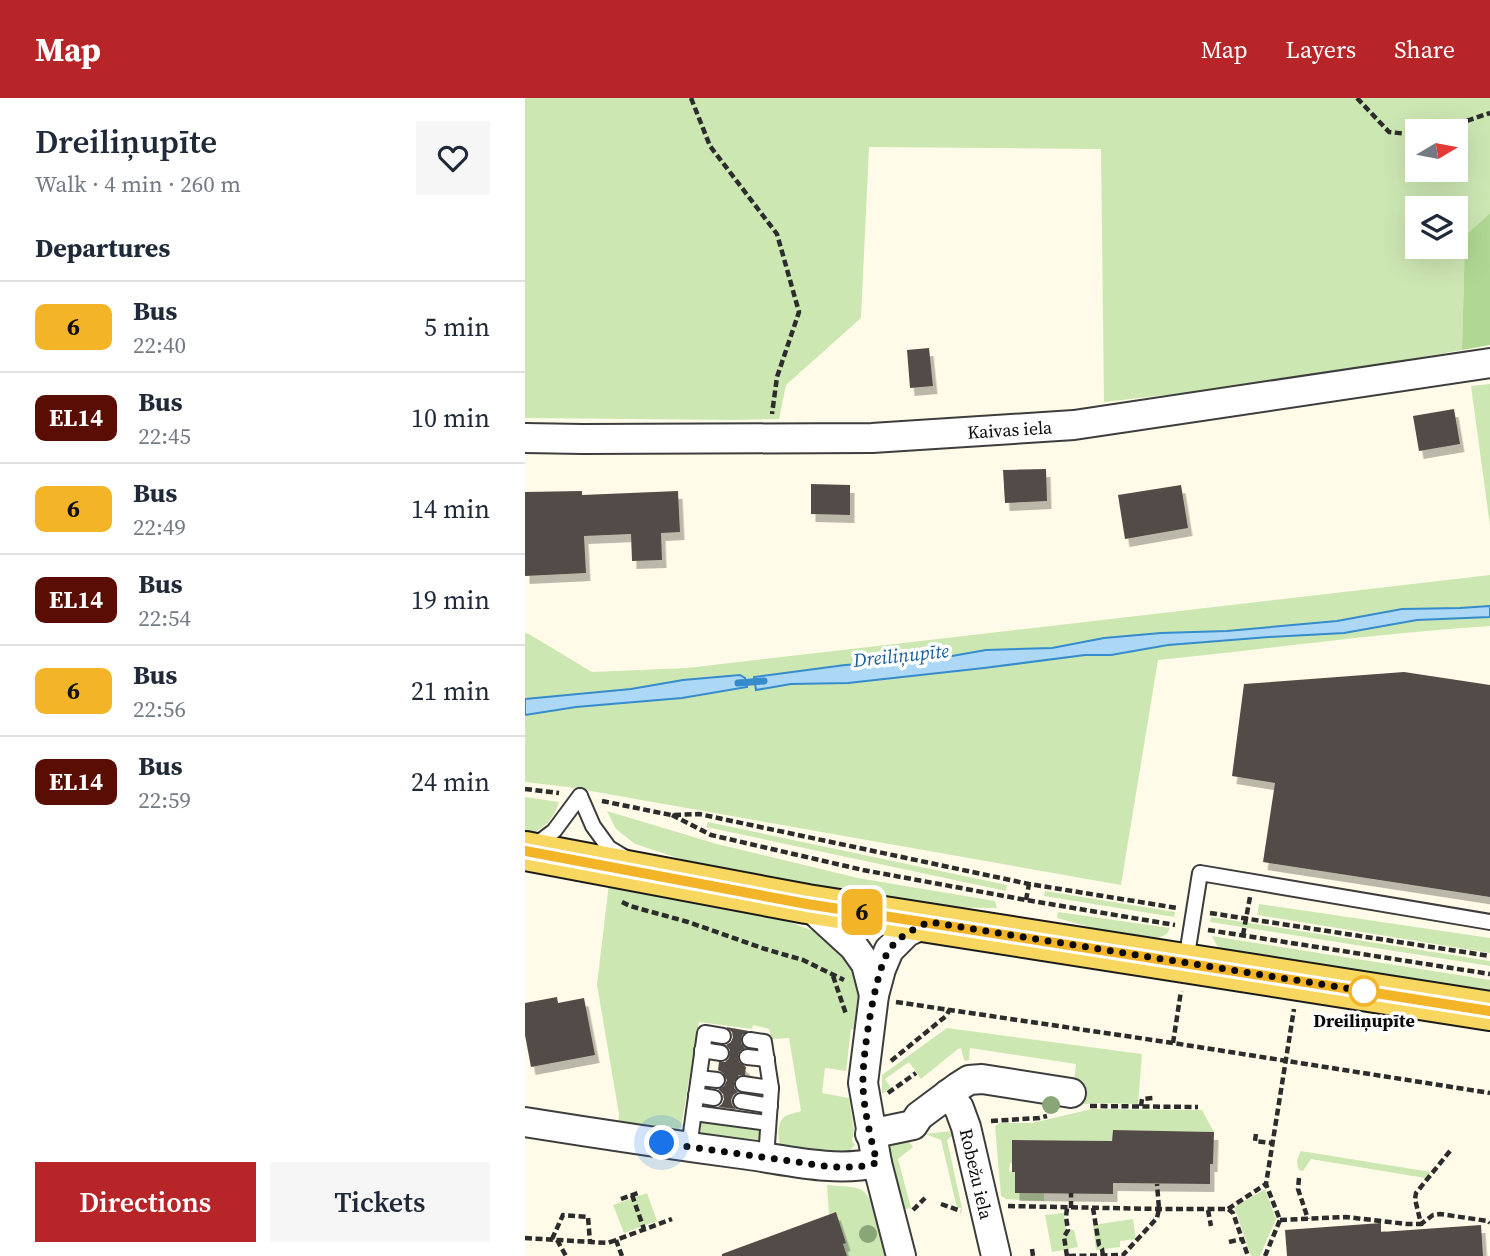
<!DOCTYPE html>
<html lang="en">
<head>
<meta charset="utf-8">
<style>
  :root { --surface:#fff; --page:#f6f6f7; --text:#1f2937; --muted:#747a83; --line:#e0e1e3; --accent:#b72528 }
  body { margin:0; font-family:"Source Serif 4",serif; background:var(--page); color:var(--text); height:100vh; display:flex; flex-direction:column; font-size:26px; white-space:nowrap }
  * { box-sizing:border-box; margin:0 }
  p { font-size:23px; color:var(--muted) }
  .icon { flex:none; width:38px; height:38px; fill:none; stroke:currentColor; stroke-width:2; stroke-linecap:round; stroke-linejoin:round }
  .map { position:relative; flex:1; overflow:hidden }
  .sheet { display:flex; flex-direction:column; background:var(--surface); width:525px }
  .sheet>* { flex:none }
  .badge { padding:0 14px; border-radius:10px; font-size:24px; line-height:46px }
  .needle { width:46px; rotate:80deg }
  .tools { position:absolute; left:880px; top:21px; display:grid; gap:14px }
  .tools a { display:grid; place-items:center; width:63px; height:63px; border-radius:0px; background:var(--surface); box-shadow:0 7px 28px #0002; font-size:35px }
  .you { position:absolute; width:35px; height:35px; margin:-18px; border:5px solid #fff; border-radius:50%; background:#1a73e8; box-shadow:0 0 0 10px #1a73e833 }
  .map>.badge { position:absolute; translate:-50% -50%; box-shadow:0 0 0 4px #fff }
  h2 { padding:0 35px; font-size:26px; line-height:63px }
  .round { display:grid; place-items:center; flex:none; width:74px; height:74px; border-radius:0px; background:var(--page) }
  .headline { display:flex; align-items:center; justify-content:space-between; height:119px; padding:0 35px }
  h1 { font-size:33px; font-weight:600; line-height:52px }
  .cta { display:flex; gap:14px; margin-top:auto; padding:14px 35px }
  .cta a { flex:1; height:80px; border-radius:0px; background:var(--accent); color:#fff; font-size:28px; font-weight:600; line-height:80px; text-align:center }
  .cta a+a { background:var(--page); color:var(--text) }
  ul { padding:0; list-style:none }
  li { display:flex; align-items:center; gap:21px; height:91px; padding:0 35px; border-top:2px solid var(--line) }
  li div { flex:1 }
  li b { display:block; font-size:26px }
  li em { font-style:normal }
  li .badge { min-width:77px; font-weight:700; text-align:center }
  header { display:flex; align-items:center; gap:42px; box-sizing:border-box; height:98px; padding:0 35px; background:var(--accent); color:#fff }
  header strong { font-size:33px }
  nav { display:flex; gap:38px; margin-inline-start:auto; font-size:24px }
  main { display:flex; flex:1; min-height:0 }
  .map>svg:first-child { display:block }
  .green { fill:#cde7b3; fill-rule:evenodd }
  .forest { fill:#b0d893 }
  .water { fill:#add8f5; stroke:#358bcb; stroke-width:2 }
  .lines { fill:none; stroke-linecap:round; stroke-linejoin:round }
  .stream { stroke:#358bcb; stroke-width:7 }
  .building { fill:#534c47; filter:url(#shadow) }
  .lane-casing { stroke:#3d3d3d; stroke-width:18 }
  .street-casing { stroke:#3d3d3d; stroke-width:32 }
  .primary-casing { stroke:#1b1b1b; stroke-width:42 }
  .path { stroke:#2c2c2c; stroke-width:4.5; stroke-dasharray:7 3.5; stroke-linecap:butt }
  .lane { stroke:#fff; stroke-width:14 }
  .street { stroke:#fff; stroke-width:28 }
  .primary { stroke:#f7d75f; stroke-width:38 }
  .tree { fill:#89a678 }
  .line-casing { stroke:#fff; stroke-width:16 }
  .line { stroke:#f4b427; stroke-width:10 }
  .walk { stroke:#0a0a0a; stroke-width:7; stroke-dasharray:0 12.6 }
  .stop-dot { fill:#fff; stroke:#f4b427; stroke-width:3.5 }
  .labels { text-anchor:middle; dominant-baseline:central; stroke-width:7; stroke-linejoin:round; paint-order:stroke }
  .street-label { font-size:18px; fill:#0a0a0a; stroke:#fff }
  .stop-label { font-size:18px; font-weight:bold; fill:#0a0a0a; stroke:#fff }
  .water-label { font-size:19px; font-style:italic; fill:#165c99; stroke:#fff }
</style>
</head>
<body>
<header>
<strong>Map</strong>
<nav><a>Map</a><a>Layers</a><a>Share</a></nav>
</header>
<main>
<section class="sheet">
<div class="headline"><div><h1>Dreiliņupīte</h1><p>Walk · 4 min · 260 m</p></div><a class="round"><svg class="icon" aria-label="heart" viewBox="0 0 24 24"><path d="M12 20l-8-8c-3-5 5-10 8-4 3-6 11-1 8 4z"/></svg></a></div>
<h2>Departures</h2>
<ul>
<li><span class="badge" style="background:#f4b427;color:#111">6</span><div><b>Bus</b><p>22:40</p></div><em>5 min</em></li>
<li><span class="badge" style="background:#5a0e03;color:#fff">EL14</span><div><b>Bus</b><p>22:45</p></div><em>10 min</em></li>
<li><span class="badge" style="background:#f4b427;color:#111">6</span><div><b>Bus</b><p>22:49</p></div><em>14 min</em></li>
<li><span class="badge" style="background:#5a0e03;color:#fff">EL14</span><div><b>Bus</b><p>22:54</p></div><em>19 min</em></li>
<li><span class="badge" style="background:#f4b427;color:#111">6</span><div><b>Bus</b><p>22:56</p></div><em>21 min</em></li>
<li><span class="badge" style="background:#5a0e03;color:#fff">EL14</span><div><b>Bus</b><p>22:59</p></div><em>24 min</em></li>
</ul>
<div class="cta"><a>Directions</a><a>Tickets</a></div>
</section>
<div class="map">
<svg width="965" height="1158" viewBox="0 0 965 1158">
  <defs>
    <filter id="shadow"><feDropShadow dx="4.5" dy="8" stdDeviation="0" flood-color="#0004"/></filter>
  </defs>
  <rect width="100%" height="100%" fill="#fffbe8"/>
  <g class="green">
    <path d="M0 0H965V115L940 138 937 252 756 284 579 304 576 51 344 49 336 220 261 287 254 321 208 322 0 320ZM892 33H931V72H892ZM892 110H931V149H892Z"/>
    <polygon points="965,286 965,428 946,288"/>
    <path d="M965 477V528C854 535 744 551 633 562L596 787 43 689 0 684V535L4 536 67 574 162 570Z"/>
    <path d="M0 699 34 704C29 721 18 733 0 737Z"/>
    <polygon points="82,713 192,746 333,780 470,803 472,810 404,809 217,781 110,746 91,731"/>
    <polygon points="183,724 482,787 481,793 181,729"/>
    <path d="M84 785 190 803 270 826 304 839 333 876 336 900 333 932 326 931 321 973 300 970 297 995 324 1000 329 1032 327 1043 330 1047 321 1056 312 1059 256 1048C252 1040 252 1025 259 1019 263 1016 271 1015 276 1013L264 940 247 941 244 931 228 927 227 931 174 924 156 1029 152 1034 93 1027 94 1016 72 887Z"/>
    <polygon points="520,793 650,814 649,819 519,798"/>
    <polygon points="734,806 965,840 965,855 732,817"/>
    <polygon points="533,814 645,830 642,836 623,845 532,820"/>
    <polygon points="686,819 965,863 965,868 685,824"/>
    <polygon points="687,838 965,882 965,898 709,859 692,848"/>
    <polygon points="422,930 617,956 613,1006 569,1005 553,1007 549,984 551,966 445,950 444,962 441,963 439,962 436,950 433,951 396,981 384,964 360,981 366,990 357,996 357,977"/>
    <polygon points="567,1011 677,1012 689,1034 589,1032 587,1043 487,1042 487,1065 485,1065 484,1073 490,1074 490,1094 519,1095 519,1103 481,1101 476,1098 470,1028 474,1025 507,1025"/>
    <polygon points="176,1024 236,1033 235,1040 232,1045 180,1040 176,1036"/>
    <polygon points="435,1032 422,1042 437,1110 432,1110 416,1042 400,1036"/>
    <polygon points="377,1041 383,1042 388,1049 373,1061 386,1110 376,1112 363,1056 367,1046"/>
    <path d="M776 1053 906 1074 900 1080 786 1061 778 1073 774 1072C771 1065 772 1060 776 1053Z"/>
    <path d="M302 1087C312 1088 326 1088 335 1091 351 1098 356 1142 360 1158H322L318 1146 321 1144 311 1115 304 1116Z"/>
    <polygon points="740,1091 751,1121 735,1158 726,1158 710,1111 711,1108"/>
    <polygon points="122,1095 132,1123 99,1135 88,1107"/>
    <polygon points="539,1115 541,1132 549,1132 553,1149 527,1154 520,1117"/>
    <polygon points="608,1121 611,1141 595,1143 595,1149 571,1152 568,1127"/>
  </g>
  <polygon class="forest" points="965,115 965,247 937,252 940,138"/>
  <g class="water">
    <polygon points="965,508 965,519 892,522 819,535 744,539 643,547 586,557 560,557 459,570 323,585 266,586 231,592 229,579 320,567 404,562 461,552 527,550 579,540 636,535 702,533 812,523 877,511 935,510"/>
    <polygon points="215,577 220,580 222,589 157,600 51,609 0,617 0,601 106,591 158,582"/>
  </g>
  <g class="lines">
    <polyline class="stream" points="213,585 239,583"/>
  </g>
  <g class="building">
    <polygon points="404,250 408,288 385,290 382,252"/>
    <polygon points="929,311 935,346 894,353 888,318"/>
    <polygon points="521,371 522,403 480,405 478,372"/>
    <polygon points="286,386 325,387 325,417 286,416"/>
    <polygon points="656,387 663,430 600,441 593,397"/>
    <polygon points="57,393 57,397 153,393 155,434 136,435 137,462 107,463 106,436 59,438 61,475 0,478 0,394"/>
    <polygon points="879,574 965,587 965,799 738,764 750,685 707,678 719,586"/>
    <polygon points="32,899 33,905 59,900 70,957 6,969 0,937 0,905"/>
    <polygon points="201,929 224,933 217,937 216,945 220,950 215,953 213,957 214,964 221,969 220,977 214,977 209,984 209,990 213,994 208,997 206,1002 207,1007 211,1011 193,1009 197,1006 199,1001 198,996 193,991 199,988 202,982 198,975 193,972 194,964 200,964 204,960 205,952 201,947 206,944 208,939 207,934"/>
    <polygon points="588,1032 689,1034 688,1066 685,1066 685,1086 588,1085 588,1096 490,1095 490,1074 487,1074 487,1042 587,1043"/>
    <polygon points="311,1114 321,1145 318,1146 322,1158 197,1158 197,1156"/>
    <polygon points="856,1125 856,1134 956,1127 958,1158 762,1158 760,1132"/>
  </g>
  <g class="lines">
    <g class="lane-casing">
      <g id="lane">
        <polyline points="55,698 68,728 84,750 99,759"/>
        <polyline points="9,748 29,733 55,698"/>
        <polyline points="661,863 675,775 965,824"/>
        <polyline points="225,942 239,944 246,990 241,1060"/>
        <polyline points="177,952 196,955"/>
        <polyline points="222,959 242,961"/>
        <polyline points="174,980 192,982"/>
        <polyline points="218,986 246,990"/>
        <polyline points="171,997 189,1000"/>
        <polyline points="216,1003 245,1008"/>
        <polyline points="169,1015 243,1025"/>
        <polyline points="164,1049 180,935 198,938"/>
      </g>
    </g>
    <g class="street-casing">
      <g id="street">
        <path id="s1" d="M0 340 58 341 347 340 549 327 965 265"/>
        <polyline points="282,806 329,849 341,866 349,897"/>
        <path id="s2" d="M423 996 434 1010 441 1029 471 1158"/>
        <path d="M0 1024C75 1036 149 1047 224 1057 266 1063 309 1074 352 1065"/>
        <polyline points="345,1036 388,1027 394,1018 433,989 444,982 457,981 546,995"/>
        <polyline points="376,1158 352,1065 338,985 349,897 356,871 364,852 382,834 404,824"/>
      </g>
    </g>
    <g class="primary-casing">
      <polyline id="primary" points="0,753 282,806 965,913"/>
    </g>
    <g class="path">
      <polyline points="166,0 185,48 252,136 274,214 252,279 247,316"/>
      <polyline points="832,0 864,34 892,37"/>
      <polyline points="912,33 965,15"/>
      <polyline points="0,691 34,695"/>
      <polyline points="77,703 146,717 174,716 504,786 652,810"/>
      <polyline points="147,717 186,737 338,772 501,802 650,827"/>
      <polyline points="501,802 504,786"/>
      <polyline points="97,804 105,808 163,824 240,851 278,862 319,882"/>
      <polyline points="685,815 965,858"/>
      <polyline points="683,832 965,876"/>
      <polyline points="718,837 725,799"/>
      <polyline points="308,878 321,916"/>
      <polyline points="371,904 648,945 965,995"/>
      <polyline points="648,945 656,893"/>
      <polyline points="366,963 421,918 425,911"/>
      <polyline points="363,995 391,975"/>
      <polyline points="565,1008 673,1009"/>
      <polyline points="616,1008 617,1001 628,1000"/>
      <polyline points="466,1023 514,1020 522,1018"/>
      <polyline points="731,1036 730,1043 747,1045"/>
      <polyline points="925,1053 891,1095 890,1101 896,1126 908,1117 915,1116 963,1123 965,1125"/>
      <polyline points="774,1080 773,1091 783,1121"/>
      <polyline points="107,1097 119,1131"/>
      <polyline points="96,1101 113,1095"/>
      <polyline points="416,1106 436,1113"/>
      <polyline points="483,1108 634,1111 703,1111 708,1115 723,1158"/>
      <polyline points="546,1110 546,1095"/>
      <polyline points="568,1110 574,1147 577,1151 578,1157"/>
      <polyline points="703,1111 741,1086"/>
      <polyline points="388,1112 400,1100"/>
      <polyline points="683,1112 686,1128"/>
      <polyline points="755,1122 821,1119 882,1126 896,1126 896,1131"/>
      <polyline points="0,1140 83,1145 91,1142"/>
      <polyline points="27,1141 38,1117 63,1119 65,1144"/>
      <polyline points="32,1142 41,1158"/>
      <polyline points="704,1144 717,1141"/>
      <polyline points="507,1151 508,1158"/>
      <polyline points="97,1158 91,1142 147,1121"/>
      <polyline points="542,1158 539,1139 543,1132 541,1119 542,1110"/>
      <polyline points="544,1158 598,1157 632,1120 634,1111 632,1086"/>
      <polyline points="740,1158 755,1122 741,1086 769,911"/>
    </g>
    <use href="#lane" class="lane"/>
    <use href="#street" class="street"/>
    <use href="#primary" class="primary"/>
  </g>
  <g class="tree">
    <circle cx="526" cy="1007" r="9"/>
    <circle cx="343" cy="1136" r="9"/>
  </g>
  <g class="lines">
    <g class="line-casing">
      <polyline id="line" points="0,753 282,806 965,913"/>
    </g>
    <use href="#line" class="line"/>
    <path class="walk" d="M137 1045 307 1069H333L352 1065C346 1041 338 1009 338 985 337 958 350 873 364 852 374 838 389 831 404 824L839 893"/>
  </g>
  <circle class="stop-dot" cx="839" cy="893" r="14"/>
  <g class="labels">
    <g class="street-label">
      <text stroke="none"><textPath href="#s1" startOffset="485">Kaivas iela</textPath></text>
      <text stroke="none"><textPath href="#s2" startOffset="86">Robežu iela</textPath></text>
    </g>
    <g class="stop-label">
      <text x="839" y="922">Dreiliņupīte</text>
    </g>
    <g class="water-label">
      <text transform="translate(376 557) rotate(-6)">Dreiliņupīte</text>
    </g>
  </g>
</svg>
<div class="tools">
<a><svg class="needle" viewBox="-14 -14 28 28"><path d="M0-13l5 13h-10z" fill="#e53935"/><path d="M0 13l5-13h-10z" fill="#747a83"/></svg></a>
<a><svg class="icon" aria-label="layers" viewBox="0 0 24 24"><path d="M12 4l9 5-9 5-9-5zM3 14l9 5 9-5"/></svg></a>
</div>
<div class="you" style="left:137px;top:1045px"></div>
<b class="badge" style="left:337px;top:814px;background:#f4b427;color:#111">6</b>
</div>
</main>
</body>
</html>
